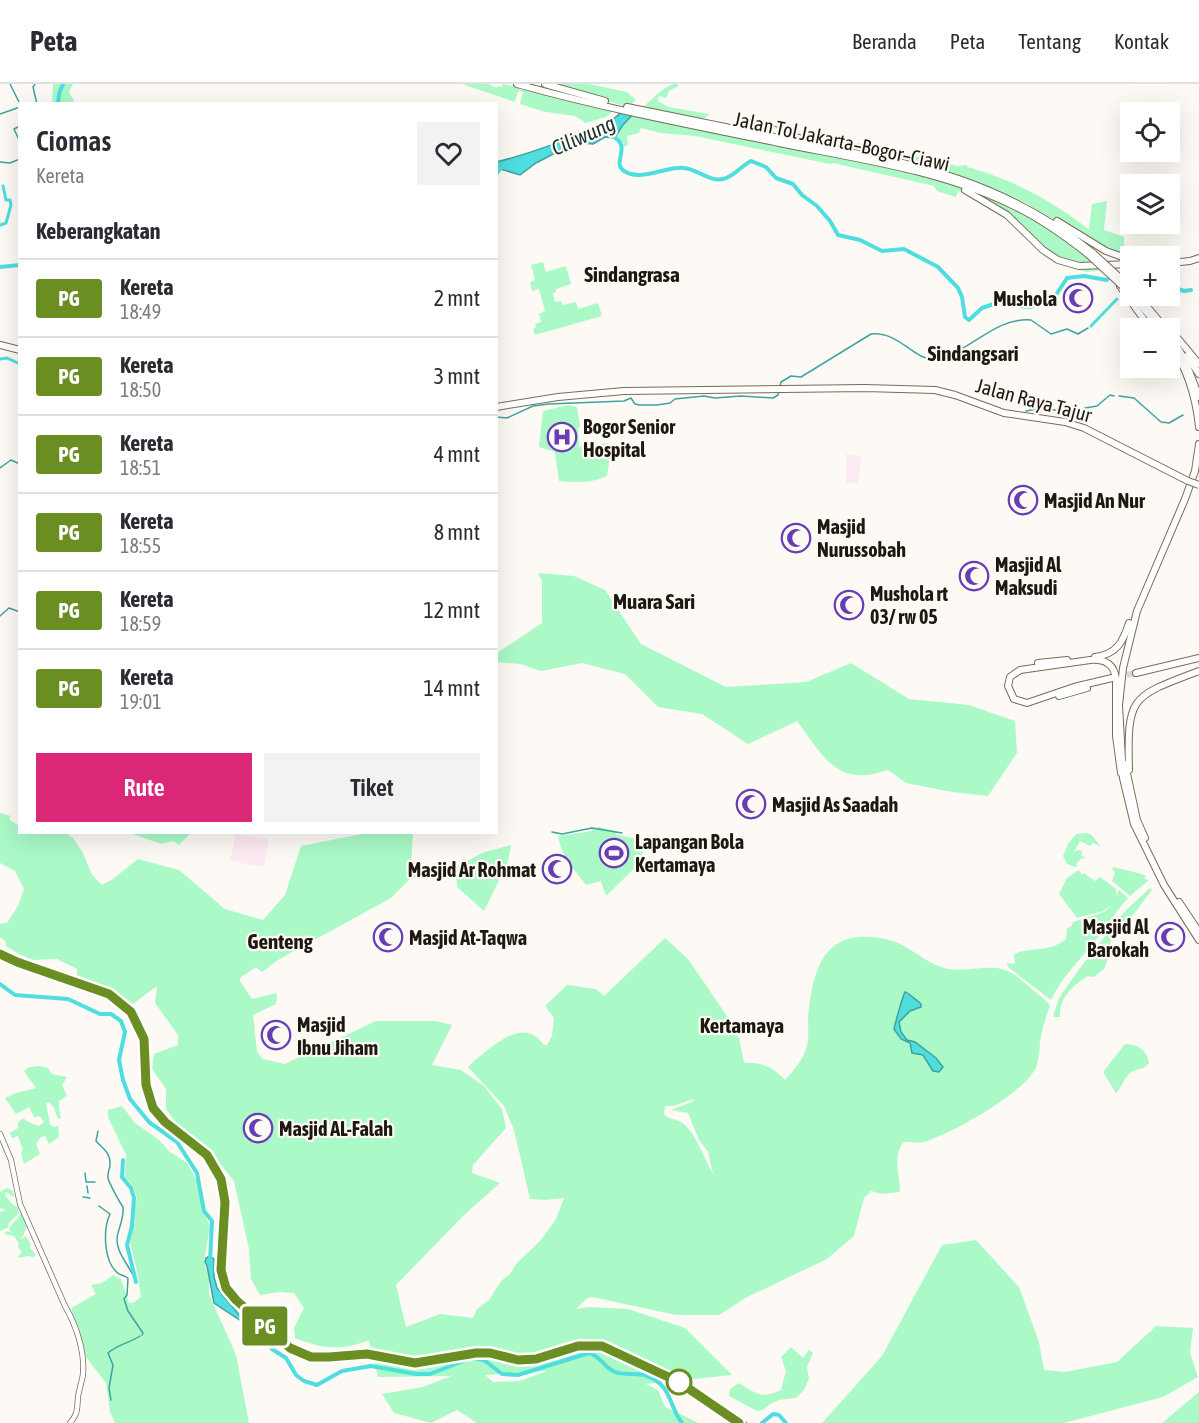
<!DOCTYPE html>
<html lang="id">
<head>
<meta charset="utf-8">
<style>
  :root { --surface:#fff; --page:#f2f2f3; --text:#2b2b33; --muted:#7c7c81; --line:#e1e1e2; --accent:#db2777 }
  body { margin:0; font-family:"Asap Condensed",sans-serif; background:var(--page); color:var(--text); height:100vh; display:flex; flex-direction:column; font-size:22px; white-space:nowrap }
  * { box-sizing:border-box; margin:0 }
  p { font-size:20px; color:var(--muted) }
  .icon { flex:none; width:33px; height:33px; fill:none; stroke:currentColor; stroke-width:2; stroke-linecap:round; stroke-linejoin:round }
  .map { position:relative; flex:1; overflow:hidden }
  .side { position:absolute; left:18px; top:18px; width:480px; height:732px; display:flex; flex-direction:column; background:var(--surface); border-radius:0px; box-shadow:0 6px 24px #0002 }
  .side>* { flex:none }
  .badge { padding:0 12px; border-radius:4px; font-size:21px; line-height:39px }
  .buttons { position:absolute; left:1120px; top:18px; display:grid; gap:12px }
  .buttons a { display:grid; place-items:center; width:60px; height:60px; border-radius:0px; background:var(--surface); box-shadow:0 6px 24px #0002; font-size:30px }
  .map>.badge { position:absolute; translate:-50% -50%; box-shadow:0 0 0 3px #fff }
  h2 { padding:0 18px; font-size:22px; line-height:54px }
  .round { display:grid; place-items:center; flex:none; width:63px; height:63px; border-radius:0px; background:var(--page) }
  .summary { display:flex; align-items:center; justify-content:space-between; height:102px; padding:0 18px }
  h1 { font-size:28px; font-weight:600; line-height:45px }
  .primary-button { display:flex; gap:12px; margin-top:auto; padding:12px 18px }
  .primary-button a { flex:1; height:69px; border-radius:0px; background:var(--accent); color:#fff; font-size:24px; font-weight:600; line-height:69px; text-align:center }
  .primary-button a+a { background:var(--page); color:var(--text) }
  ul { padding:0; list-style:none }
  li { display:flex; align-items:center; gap:18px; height:78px; padding:0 18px; border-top:2px solid var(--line) }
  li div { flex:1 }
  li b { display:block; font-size:22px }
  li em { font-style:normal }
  li .badge { min-width:66px; font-weight:700; text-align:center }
  header { display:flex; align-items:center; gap:36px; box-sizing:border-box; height:84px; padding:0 30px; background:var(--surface); border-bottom:2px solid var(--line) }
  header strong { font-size:28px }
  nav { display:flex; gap:33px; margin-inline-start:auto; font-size:21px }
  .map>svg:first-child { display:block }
  .industrial { fill:#feeaf2 }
  .green { fill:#aaf9c7; fill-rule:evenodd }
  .water { fill:#4fdddf; stroke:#40a2a1; stroke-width:1.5 }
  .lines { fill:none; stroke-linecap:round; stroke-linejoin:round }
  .stream { stroke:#40a2a1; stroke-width:1.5 }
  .canal { stroke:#4fdddf; stroke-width:3 }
  .river { stroke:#4fdddf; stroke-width:4 }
  .highway-tunnel { stroke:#dcd8d3; stroke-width:6; stroke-dasharray:6 3; stroke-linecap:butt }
  .major-casing { stroke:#786c56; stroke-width:6 }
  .highway-casing { stroke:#786c56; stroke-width:8 }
  .major { stroke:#fff; stroke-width:4.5 }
  .highway { stroke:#fff; stroke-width:6 }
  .rail-casing { stroke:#78736c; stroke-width:4 }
  .rail { stroke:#fdfaf5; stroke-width:1.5; stroke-dasharray:4.5; stroke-linecap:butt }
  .highway-bridge-casing { stroke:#786c56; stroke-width:8; stroke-linecap:butt }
  .highway-bridge { stroke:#fff; stroke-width:6 }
  .line-casing { stroke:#fff; stroke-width:14 }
  .line { stroke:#6b8e23; stroke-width:9 }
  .stop-dot { fill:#fff; stroke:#6b8e23; stroke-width:3 }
  .labels { text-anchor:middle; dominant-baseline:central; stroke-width:4.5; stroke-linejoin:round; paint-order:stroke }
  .street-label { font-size:20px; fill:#1e1910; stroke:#fdfaf5 }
  .poi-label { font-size:20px; font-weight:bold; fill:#1e1910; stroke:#fdfaf5; text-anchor:start }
  .water-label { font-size:21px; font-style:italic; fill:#193031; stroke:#fdfaf5 }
  .neighbourhood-label { font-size:21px; font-weight:bold; fill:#1e1910; stroke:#fdfaf5 }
</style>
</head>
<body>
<header>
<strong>Peta</strong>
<nav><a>Beranda</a><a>Peta</a><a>Tentang</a><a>Kontak</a></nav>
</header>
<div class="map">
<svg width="1199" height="1339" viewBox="0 0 1199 1339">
  <rect width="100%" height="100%" fill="#fdfaf5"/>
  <g class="industrial">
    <polygon points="846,370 861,373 858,399 846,399"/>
    <polygon points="236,750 269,755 264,782 241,780 241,778 230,776"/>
  </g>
  <g class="green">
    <polygon points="53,0 73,0 69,8 75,19 52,19"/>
    <polygon points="462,0 489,0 496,4 498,2 501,3 503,0 519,3 519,6 530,6 613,27 606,33 586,39 575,32 545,28 520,20 523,8 518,7 515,18"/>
    <polygon points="545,0 589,0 627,8 636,16 629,23"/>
    <path d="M673 0H677L679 2 669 7 666 14 659 12 658 17 668 23 710 30 702 36 639 26C652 17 659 5 673 0Z"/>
    <polygon points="634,29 839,71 946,97 976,111 978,109 1012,121 1040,137 1106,186 1086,188 1053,177 1004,132 989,125 990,122 973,116 972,112 959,108 959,105 956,113 937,107 934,102 833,79 830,80 695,52 661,49 641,44 639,49 627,52 628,61 623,63 623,59 617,53 622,42"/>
    <path d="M773 44 856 62 858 59 957 82 967 81V83C1007 93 1058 119 1089 146L1092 120 1107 117 1104 146 1124 153V164L1122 168 1144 172H1131V176L1116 172 1024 118 825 63 771 46Z"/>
    <polygon points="543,178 546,188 566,182 571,200 556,205 556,208 553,209 555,218 561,217 563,221 576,218 578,225 598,219 602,232 535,251 533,245 536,244 535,240 541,238 539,230 545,227 539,205 532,207 530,198 535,196 531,181"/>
    <path d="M568 321 577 323 580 343H578L579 363 607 359 609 379 607 392C591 399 577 399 559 397L555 368 539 363 543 327Z"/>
    <path d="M538 489 574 492 605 506 641 560 726 603 806 598 851 579 909 615 969 621 1015 637 1017 669 988 712 952 708 906 699 888 686C837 704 824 673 797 637L748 660 702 630 658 623 625 590 582 579 541 587 520 580 497 578V569L542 539V497Z"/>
    <path d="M0 729 11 732 9 735 19 742 20 748 65 749 73 754 82 767 92 791 102 801 113 795 138 775 179 786 225 825 263 836 285 811 301 762 367 749H413L411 783 419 792 410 795 391 814 278 876 262 888 256 883 240 894V897L252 915 277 909 276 920 253 931 257 968 263 975 285 980 376 937H436L452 941 432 981 461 986 484 1002 502 1025 506 1044 473 1081 472 1089 500 1099 464 1131 396 1201 406 1243 440 1230 473 1234 477 1225 489 1216 501 1197 510 1190 516 1180 541 1156 556 1135 564 1114 546 1116 530 1115 514 1046 504 1022 468 983C474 976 483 970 490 964 508 951 528 938 544 961H547L552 952 554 934 545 922 567 901 596 905 604 912 665 854 688 875 729 935 739 954 744 979C760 977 774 984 785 996 795 985 803 976 807 962 809 953 808 943 808 934 813 885 823 842 885 855 907 859 921 876 941 883 955 888 968 885 982 884 1009 882 1014 890 1033 906 1039 911 1046 916 1050 921 1047 931 1043 941 1041 952 1039 962 1040 974 1036 983 1025 1009 954 1048 927 1057 920 1060 912 1058 904 1058 892 1070 900 1092 900 1108L882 1110 871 1107 864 1114 854 1152 827 1175 747 1213 719 1231H676L592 1213 586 1215 576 1225 589 1223 628 1225 685 1244 732 1291 646 1300 658 1306 665 1323 699 1339H477L457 1326 431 1339 394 1329 382 1310 423 1303 451 1292 378 1293 369 1256C342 1267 322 1265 295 1254L294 1244 304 1224 294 1209 279 1208 260 1211 251 1195 249 1165 234 1097 222 1082 207 1067 190 1054 177 1040 166 1025V1005L152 985 154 970 178 961V951L155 919 157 902 130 922 109 904 77 891V885L57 875 33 876 19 870 6 862 5 857 0 853V840L7 839 18 822 24 805 15 787 0 779ZM694 1015 692 1018 671 1026 688 1029 699 1056 708 1068 713 1090C705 1077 695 1046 681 1038 674 1034 669 1036 664 1030L665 1022H673ZM547 1287 520 1297 493 1298 485 1291Z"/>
    <path d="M599 743 619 748 622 749H616L617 751 638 755 644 760 641 778 606 812 601 797 586 801C572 782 563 777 558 752L592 747 591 745Z"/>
    <polygon points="130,749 191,749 179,761 173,757 161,760"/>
    <polygon points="1087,749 1092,751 1100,762 1093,759 1090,762 1080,757 1074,768 1078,766 1082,767 1081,772 1086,773 1081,775 1076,780 1078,783 1076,783 1067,780 1063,772 1068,760 1076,750"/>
    <polygon points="511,761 508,778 484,827 457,803 456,783 482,769"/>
    <polygon points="1114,783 1145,791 1145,795 1149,796 1130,812 1112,797 1115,788 1112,785"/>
    <path d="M1079 786 1082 791 1084 789 1095 797 1100 793 1116 805V809L1120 813 1117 808 1119 806 1128 814C1117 826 1109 839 1099 852 1082 874 1063 891 1051 916L1008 883 1007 879 1015 880 1014 870C1033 862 1047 870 1066 855L1067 844 1071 843 1073 838 1104 828 1114 820 1103 827 1077 834 1059 810 1067 794Z"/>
    <path d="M1150 804 1152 806 1129 836 1119 841 1111 856 1107 878 1104 885 1094 893 1088 892C1072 902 1059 914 1060 933H1053L1059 914 1080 884 1124 828Z"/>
    <path d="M1125 960C1138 960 1147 966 1149 979 1144 986 1139 984 1131 988 1125 992 1122 1003 1116 1009L1103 988Z"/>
    <polygon points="40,982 48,984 52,990 67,993 62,1001 67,1012 59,1017 59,1025 61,1034 58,1035 54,1024 49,1018 46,1019 50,1040 53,1043 58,1042 59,1053 49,1060 45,1052 41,1053 36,1060 40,1070 24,1080 21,1068 23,1066 18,1052 12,1054 10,1049 18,1044 18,1038 24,1034 26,1037 39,1042 44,1038 40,1032 34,1033 29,1023 16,1030 5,1014 16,1009 36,1004 24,987 29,983"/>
    <polygon points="122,1022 135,1039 159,1056 170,1068 187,1079 197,1097 203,1127 210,1142 204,1178 209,1195 209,1210 236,1271 249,1339 115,1339 110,1328 106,1299 86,1273 71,1224 96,1210 91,1201 102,1199 113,1191 121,1195 129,1219 133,1219 141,1213 137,1187 130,1158 135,1137 134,1127 137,1114 132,1101 125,1093 126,1071 108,1033 108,1026"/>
    <polygon points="7,1104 13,1107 14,1113 6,1108 5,1111 12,1120 18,1123 19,1129 8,1140 9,1143 0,1147 0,1128 6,1126 0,1124 0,1108"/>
    <path d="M22 1126C28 1138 28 1142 22 1154L18 1152 22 1155 26 1152 31 1161 29 1163 35 1170V1173L28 1172 18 1174V1172L22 1169 18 1162 19 1159 14 1152 4 1150 6 1147 13 1149 9 1146C12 1138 19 1135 22 1126Z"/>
    <polygon points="976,1156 1019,1203 1039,1258 1044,1286 1065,1288 1117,1278 1156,1242 1193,1244 1190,1269 1198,1293 1163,1313 1064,1339 822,1339 882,1272 942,1161"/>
    <path d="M791 1263 803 1274 809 1266 813 1269 807 1283 809 1295 804 1306 796 1314 779 1316 770 1320 763 1326 757 1327 729 1312 730 1305 739 1299C756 1310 762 1315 781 1306L786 1287 781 1273Z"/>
    <polygon points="1199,1308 1199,1339 1162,1339"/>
  </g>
  <g class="water">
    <path d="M620 29H634L622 42 615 54 605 53 593 60 581 59 559 67 536 79 520 91 497 84 496 78C518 73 611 43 620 29Z"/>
    <path d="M905 908C907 908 920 919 921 920V923L910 927 899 938 901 948 907 956 915 958 936 974 943 983 939 988 933 987 923 971 912 969 910 959 901 955 894 945C895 940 903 911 905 908Z"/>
    <polygon points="210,1172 214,1175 214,1193 217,1204 241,1233 247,1234 251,1240 248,1244 241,1237 214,1219 207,1182 205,1178 206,1174"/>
  </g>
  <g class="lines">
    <g class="stream">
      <polyline points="10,0 20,20"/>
      <polyline points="35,0 33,3 37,20"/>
      <polyline points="0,30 20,23"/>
      <polyline points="20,42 14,45 20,58"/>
      <polyline points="19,61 20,61"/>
      <polyline points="0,78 10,79 20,75"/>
      <path d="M780 302 781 298 791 292 801 293 871 250C899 247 915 277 934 275 970 270 993 233 1031 236L1051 250 1067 245 1078 250 1088 244"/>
      <polyline points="1119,312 1134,314 1161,338 1169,339 1183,331"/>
      <polyline points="1085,324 1097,322 1110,311 1114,312"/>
      <polyline points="1026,327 1042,324 1073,329 1079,326"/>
      <polyline points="496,333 507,334 533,322 549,320 624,317 631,314 635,320 639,321 657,321 670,319 675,315 704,312 715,314 741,312 773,314 778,311 779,307"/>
      <polyline points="0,384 11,376 20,380"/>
      <polyline points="0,532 9,524 20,528"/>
      <polyline points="552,748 562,750 592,744 622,749"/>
      <path d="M98 1047 96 1057C102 1064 111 1069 110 1080 110 1085 107 1089 108 1094 109 1099 120 1119 123 1123 124 1133 120 1141 118 1149 113 1166 128 1179 135 1195"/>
      <polyline points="85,1089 86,1098 95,1098"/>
      <polyline points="87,1102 88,1109"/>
      <polyline points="83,1113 90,1114"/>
      <path d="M99 1122 110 1130C103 1145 103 1179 119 1190 122 1191 125 1192 128 1194L127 1211 124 1215 128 1227 143 1249 142 1251"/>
      <path d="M111 1316 109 1304 113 1281 108 1269C118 1260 130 1259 140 1252"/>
    </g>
    <g class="canal">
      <polyline points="0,141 6,139 11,121 10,116 6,116 3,102"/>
      <polyline points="1170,203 1170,202"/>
      <polyline points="1144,212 1145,212"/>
      <polyline points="1091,242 1117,215"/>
      <polyline points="0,275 7,274 20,280"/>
    </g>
    <g class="river">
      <polyline points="58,20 59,10 63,0"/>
      <path d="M612 52C633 62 611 79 624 87 641 98 666 82 684 84 697 85 710 98 723 95 734 93 741 82 751 77L766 83 776 94 793 100 802 111 817 122 830 137 838 151 860 156 882 167 904 165 938 183 958 204 962 213 965 233 969 236 982 224 1000 218H1006L1019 222 1031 223 1054 214 1067 194 1084 192 1107 196"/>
      <polyline points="496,90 503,81"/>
      <polyline points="0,183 20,181"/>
      <polyline points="1170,202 1184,207 1191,206"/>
      <polyline points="0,900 15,911 68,915 100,930 111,930 121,937 125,948 119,976 123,996 130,1015 149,1038 177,1058 197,1089 204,1127 212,1137 210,1177"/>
      <polyline points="123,1076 122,1093 131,1104 134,1114 132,1142 127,1161 136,1198"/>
      <path d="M246 1239 260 1249 272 1265 286 1274 296 1291 304 1297 317 1301 342 1287 371 1282 416 1290H430L471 1274 484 1276 502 1290 518 1291 589 1269C601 1272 605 1285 615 1288 625 1292 637 1288 647 1292 671 1300 669 1322 682 1339"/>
      <polyline points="762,1339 773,1330 779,1331 786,1339"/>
    </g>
    <polyline class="highway-tunnel" points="1118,593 1136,589"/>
    <g class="major-casing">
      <path id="major" d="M0 1050 11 1076 20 1120 65 1222C76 1241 85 1267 83 1290 82 1298 79 1305 78 1313 77 1325 78 1330 70 1339"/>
    </g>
    <g class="highway-casing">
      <g id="highway">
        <path d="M517 0C603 24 691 41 779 59 858 75 940 86 1012 121 1040 134 1065 152 1089 171"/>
        <polyline points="545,0 605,17"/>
        <path d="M627 23 894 77C967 93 1036 122 1093 169"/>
        <polyline points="763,42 802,55"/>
        <polyline points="965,106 1007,131 1043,166 1058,176 1079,182 1131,180"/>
        <polyline points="1057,137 1106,167 1131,176"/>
        <polyline points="1170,179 1190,177 1199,174"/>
        <polyline points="1120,202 1150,244"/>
        <polyline points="1133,212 1160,244"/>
        <polyline points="1144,219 1165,244"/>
        <polyline points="1170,245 1199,280"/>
        <polyline points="1170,251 1185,276 1199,313"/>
        <path d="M1170 259C1187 284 1196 313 1199 343"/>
        <polyline points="0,261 20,266"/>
        <polyline points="1187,272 1199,290"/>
        <polyline points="496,323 558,313 624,307 865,304 935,306 955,311 1004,329 1065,338 1084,344 1188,397"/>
        <polyline points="1199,360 1195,387 1185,415 1137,527 1123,584 1119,621 1123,694 1134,740 1164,801 1199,856"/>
        <path d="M1095 573C1117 570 1123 558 1129 539"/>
        <polyline points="1038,579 1067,576"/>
        <polyline points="1136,589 1199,574"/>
        <path d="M1112 594 1074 603 1027 619 1014 615 1008 602 1010 593 1020 586 1090 576C1104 575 1114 579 1116 595V652L1121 689"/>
        <polyline points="1059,612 1087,604"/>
        <polyline points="1125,680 1137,736 1145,754"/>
        <path d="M1129 686C1127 611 1131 613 1199 587"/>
        <polyline points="1179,818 1199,848"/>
      </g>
    </g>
    <use href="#major" class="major"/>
    <use href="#highway" class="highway"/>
    <g class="rail-casing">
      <path id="rail" d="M0 868C38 893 99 892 132 925 155 949 142 985 150 1014 160 1046 204 1058 220 1088 229 1107 227 1124 225 1144 223 1160 220 1179 224 1195 229 1213 276 1254 292 1264 315 1279 338 1267 363 1268 384 1268 402 1278 424 1276 443 1275 460 1267 479 1267 497 1268 513 1275 530 1274 555 1272 576 1256 601 1261 614 1263 627 1271 639 1276 653 1283 667 1289 681 1296 703 1309 724 1325 745 1339"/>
    </g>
    <use href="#rail" class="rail"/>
    <g class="highway-bridge-casing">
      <g id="highway-bridge">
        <polyline points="1093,169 1130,203"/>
        <polyline points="1089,171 1131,210"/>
        <polyline points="1188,397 1199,401"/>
      </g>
    </g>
    <use href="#highway-bridge" class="highway-bridge"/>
  </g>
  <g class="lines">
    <g class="line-casing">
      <polyline id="line" points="0,870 17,878 109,910 131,928 144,955 146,1001 153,1024 165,1038 207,1071 221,1095 225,1118 221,1186 226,1204 236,1216 290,1264 311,1273 329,1273 367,1270 415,1279 476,1269 490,1269 518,1276 536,1275 578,1262 602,1262 679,1298 739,1339"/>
    </g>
    <use href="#line" class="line"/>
  </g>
  <defs>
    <g id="mosque-ring" transform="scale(1.5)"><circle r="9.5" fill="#fdfaf5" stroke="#673db5" stroke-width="1.5"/><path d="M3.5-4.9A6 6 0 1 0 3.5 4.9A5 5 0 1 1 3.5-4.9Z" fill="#673db5"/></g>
    <g id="hospital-ring" transform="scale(1.5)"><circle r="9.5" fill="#fdfaf5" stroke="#673db5" stroke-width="1.5"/><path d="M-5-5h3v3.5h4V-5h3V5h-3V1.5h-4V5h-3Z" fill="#673db5"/></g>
    <g id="stadium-ring" transform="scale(1.5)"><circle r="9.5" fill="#fdfaf5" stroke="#673db5" stroke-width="1.5"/><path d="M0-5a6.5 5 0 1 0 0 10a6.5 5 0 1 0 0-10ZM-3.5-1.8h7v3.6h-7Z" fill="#673db5"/></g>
  </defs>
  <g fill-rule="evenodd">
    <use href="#mosque-ring" x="1078" y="214"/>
    <use href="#hospital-ring" x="562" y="353"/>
    <use href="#mosque-ring" x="1023" y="416"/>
    <use href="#mosque-ring" x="796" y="454"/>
    <use href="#mosque-ring" x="974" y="492"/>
    <use href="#mosque-ring" x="849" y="521"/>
    <use href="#mosque-ring" x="751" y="720"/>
    <use href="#stadium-ring" x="614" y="769"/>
    <use href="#mosque-ring" x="557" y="785"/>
    <use href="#mosque-ring" x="388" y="853"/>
    <use href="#mosque-ring" x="1170" y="853"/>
    <use href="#mosque-ring" x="276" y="951"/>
    <use href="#mosque-ring" x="258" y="1044"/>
  </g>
  <circle class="stop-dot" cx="679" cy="1298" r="12"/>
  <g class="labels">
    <g class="street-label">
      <text transform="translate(842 57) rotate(12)">Jalan Tol Jakarta–Bogor–Ciawi</text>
      <text transform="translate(1034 316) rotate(15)">Jalan Raya Tajur</text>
    </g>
    <g class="poi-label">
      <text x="1057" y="214" text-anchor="end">Mushola</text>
      <text x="583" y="342">Bogor Senior<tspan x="583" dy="23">Hospital</tspan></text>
      <text x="1044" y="416">Masjid An Nur</text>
      <text x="817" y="442">Masjid<tspan x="817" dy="23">Nurussobah</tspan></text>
      <text x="995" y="480">Masjid Al<tspan x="995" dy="23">Maksudi</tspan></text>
      <text x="870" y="509">Mushola rt<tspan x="870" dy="23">03/ rw 05</tspan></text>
      <text x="772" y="720">Masjid As Saadah</text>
      <text x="635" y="757">Lapangan Bola<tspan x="635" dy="23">Kertamaya</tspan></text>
      <text x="536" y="785" text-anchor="end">Masjid Ar Rohmat</text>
      <text x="1149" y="842" text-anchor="end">Masjid Al<tspan x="1149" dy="23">Barokah</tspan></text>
      <text x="409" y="853">Masjid At-Taqwa</text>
      <text x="297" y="940">Masjid<tspan x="297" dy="23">Ibnu Jiham</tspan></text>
      <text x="279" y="1044">Masjid AL-Falah</text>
    </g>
    <g class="water-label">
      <text transform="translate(583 51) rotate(-24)">Ciliwung</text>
    </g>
    <g class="neighbourhood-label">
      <text x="632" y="190">Sindangrasa</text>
      <text x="973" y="269">Sindangsari</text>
      <text x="654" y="517">Muara Sari</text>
      <text x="280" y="857">Genteng</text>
      <text x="742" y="941">Kertamaya</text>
    </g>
  </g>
</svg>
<div class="buttons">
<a><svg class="icon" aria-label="locate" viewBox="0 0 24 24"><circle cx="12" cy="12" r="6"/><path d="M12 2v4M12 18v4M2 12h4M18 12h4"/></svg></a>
<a><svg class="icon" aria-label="layers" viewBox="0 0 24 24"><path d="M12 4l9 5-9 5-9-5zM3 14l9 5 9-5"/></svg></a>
<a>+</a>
<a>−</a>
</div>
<b class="badge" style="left:265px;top:1242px;background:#6b8e23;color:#fff">PG</b>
<section class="side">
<div class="summary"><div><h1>Ciomas</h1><p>Kereta</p></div><a class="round"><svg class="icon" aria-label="heart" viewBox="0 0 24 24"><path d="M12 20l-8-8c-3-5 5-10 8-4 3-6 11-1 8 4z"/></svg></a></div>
<h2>Keberangkatan</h2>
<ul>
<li><span class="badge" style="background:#6b8e23;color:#fff">PG</span><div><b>Kereta</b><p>18:49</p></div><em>2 mnt</em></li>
<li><span class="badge" style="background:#6b8e23;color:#fff">PG</span><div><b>Kereta</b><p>18:50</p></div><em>3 mnt</em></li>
<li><span class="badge" style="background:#6b8e23;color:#fff">PG</span><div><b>Kereta</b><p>18:51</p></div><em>4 mnt</em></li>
<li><span class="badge" style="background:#6b8e23;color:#fff">PG</span><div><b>Kereta</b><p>18:55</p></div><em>8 mnt</em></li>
<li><span class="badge" style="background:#6b8e23;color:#fff">PG</span><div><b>Kereta</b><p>18:59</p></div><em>12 mnt</em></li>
<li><span class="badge" style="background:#6b8e23;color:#fff">PG</span><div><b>Kereta</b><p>19:01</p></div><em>14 mnt</em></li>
</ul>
<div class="primary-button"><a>Rute</a><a>Tiket</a></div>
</section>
</div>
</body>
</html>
